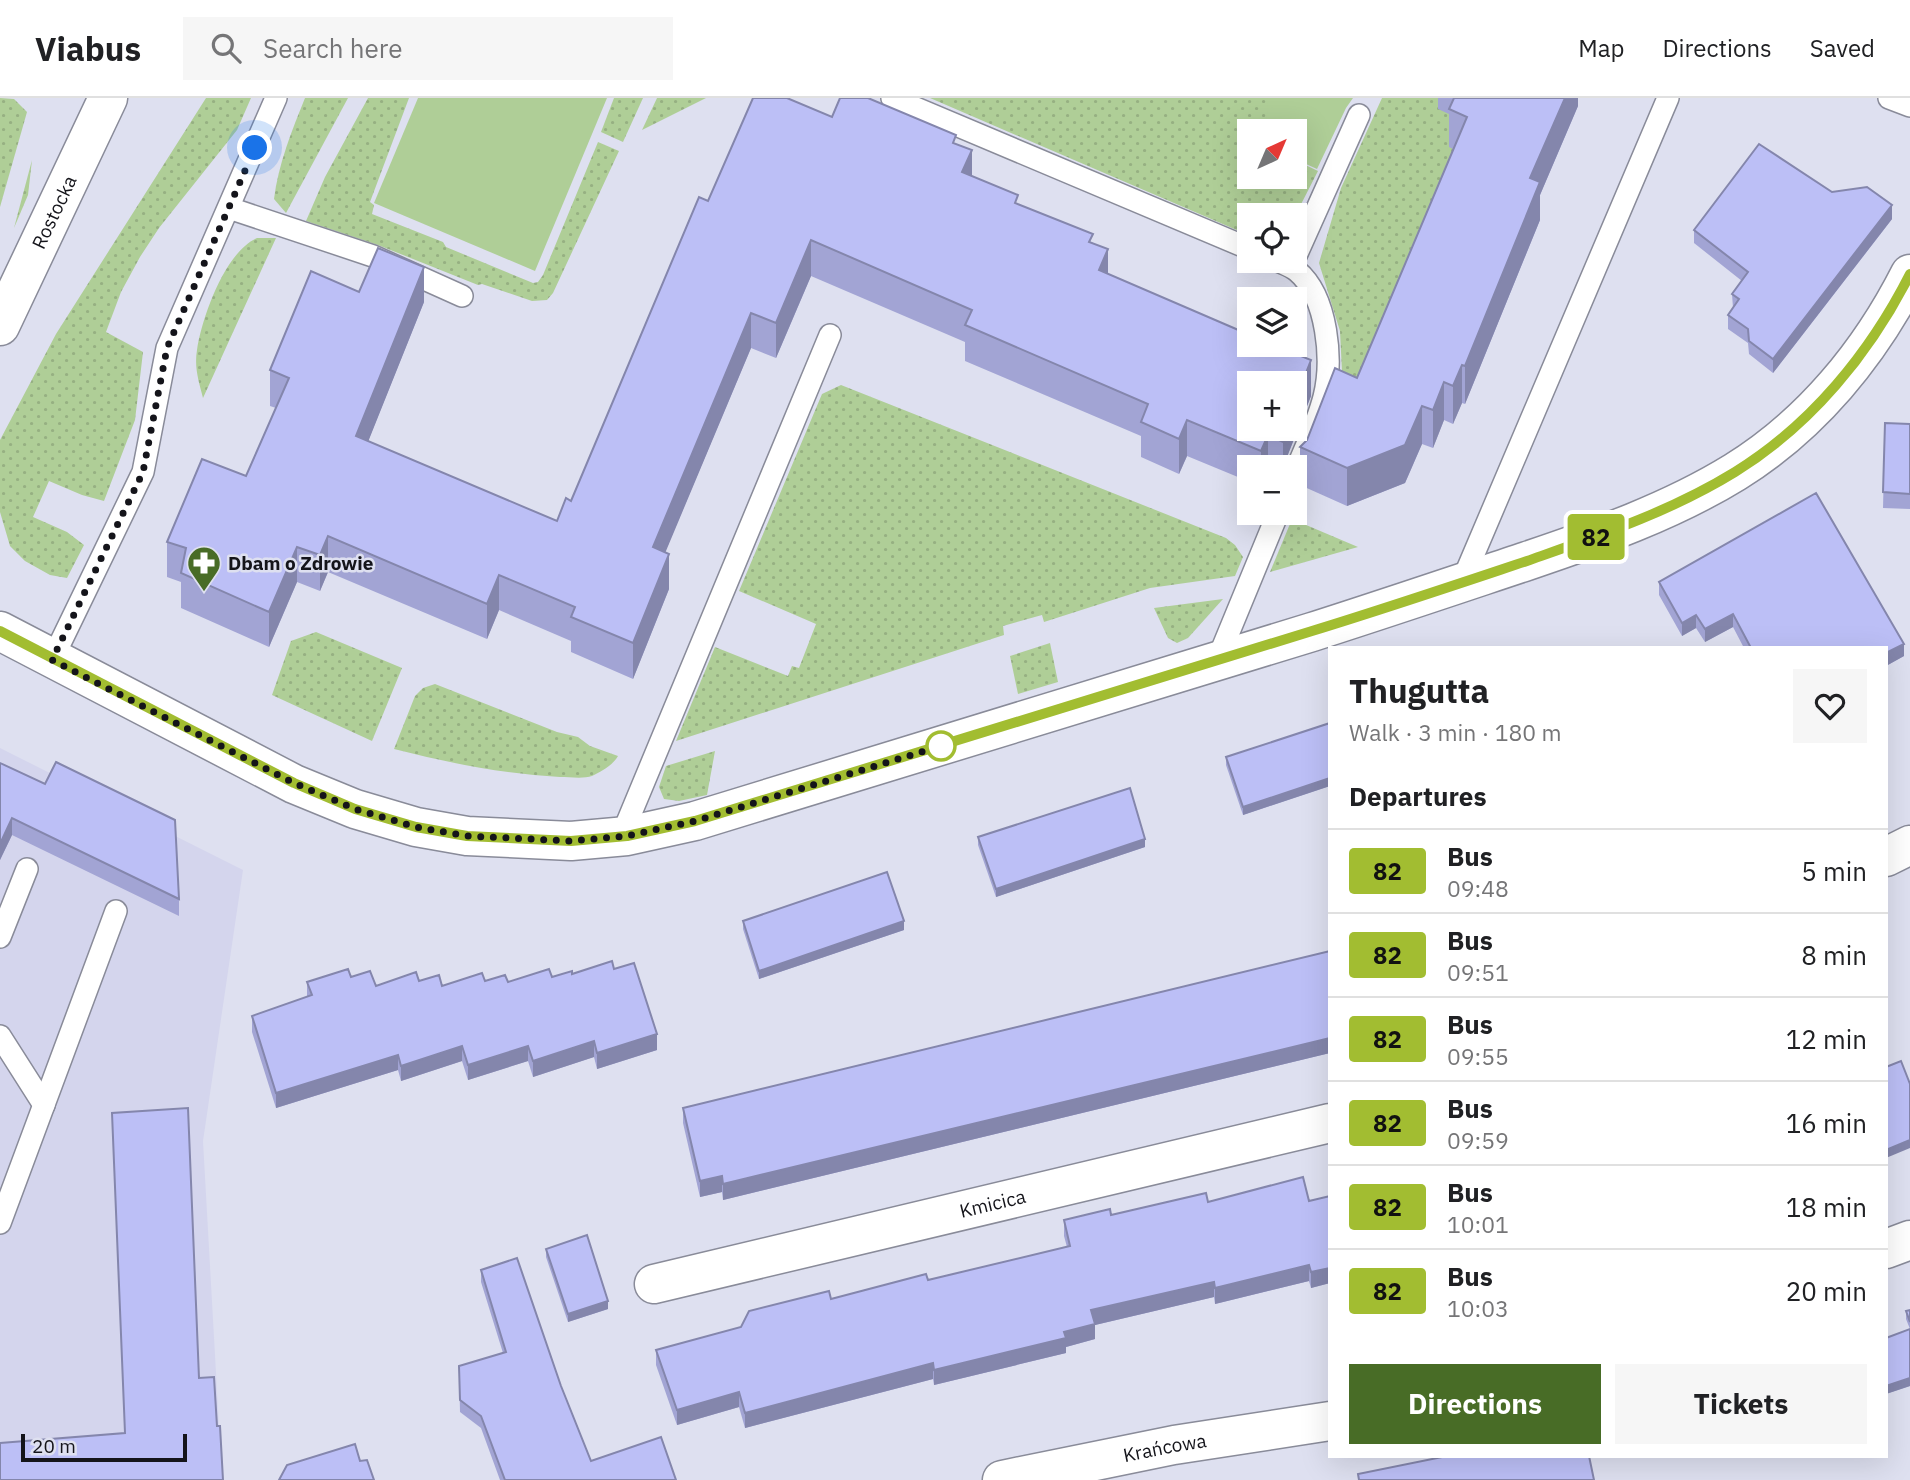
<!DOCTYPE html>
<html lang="en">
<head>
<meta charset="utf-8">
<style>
  :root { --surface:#fff; --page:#f6f6f6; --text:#202124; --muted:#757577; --line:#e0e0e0; --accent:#486c26 }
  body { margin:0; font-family:"IBM Plex Sans",sans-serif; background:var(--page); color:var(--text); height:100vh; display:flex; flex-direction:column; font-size:26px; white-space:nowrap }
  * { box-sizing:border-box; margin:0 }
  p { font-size:23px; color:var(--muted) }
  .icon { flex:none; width:38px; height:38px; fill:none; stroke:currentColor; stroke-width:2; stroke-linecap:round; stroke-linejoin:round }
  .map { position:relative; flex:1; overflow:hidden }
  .details { position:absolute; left:1328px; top:548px; width:560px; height:812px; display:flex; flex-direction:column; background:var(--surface); border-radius:0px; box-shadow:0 7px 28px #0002 }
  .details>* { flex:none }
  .badge { padding:0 14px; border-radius:5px; font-size:24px; line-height:46px }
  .needle { width:46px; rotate:44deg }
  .fabs { position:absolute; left:1237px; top:21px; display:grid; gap:14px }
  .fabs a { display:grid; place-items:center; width:70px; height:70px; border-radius:0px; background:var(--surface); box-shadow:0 7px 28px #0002; font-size:35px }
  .scale { position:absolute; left:21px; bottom:18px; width:166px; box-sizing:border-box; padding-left:7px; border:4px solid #14141a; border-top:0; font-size:19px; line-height:24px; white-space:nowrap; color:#14141a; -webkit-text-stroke:5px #dee0f0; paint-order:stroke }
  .you { position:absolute; width:35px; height:35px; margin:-18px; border:5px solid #fff; border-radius:50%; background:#1a73e8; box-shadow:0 0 0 10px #1a73e833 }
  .map>.badge { position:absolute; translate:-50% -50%; box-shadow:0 0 0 4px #fff }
  h2 { padding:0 21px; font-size:26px; line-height:63px }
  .round { display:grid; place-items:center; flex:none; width:74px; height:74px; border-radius:0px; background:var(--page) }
  .headline { display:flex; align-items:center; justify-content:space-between; height:119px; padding:0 21px }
  h1 { font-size:33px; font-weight:800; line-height:52px }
  .button { display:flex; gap:14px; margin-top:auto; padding:14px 21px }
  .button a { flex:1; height:80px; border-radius:0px; background:var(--accent); color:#fff; font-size:28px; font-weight:800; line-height:80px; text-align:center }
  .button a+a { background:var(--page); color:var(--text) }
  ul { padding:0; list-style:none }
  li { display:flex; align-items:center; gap:21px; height:84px; padding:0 21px; border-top:2px solid var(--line) }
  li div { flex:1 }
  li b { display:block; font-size:26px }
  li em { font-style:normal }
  li .badge { min-width:77px; font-weight:700; text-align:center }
  header { display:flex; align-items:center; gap:42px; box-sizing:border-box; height:98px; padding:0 35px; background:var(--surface); border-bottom:2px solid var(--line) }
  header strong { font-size:33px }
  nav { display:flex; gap:38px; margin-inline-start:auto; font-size:24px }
  .search { width:490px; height:63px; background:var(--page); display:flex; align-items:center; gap:18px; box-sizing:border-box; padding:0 24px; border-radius:0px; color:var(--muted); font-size:26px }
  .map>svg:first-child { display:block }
  .built { fill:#d4d5ed }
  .grass { fill:url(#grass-dots) }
  .green { fill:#afce97 }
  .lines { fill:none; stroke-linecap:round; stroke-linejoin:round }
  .lane-casing { stroke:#898b99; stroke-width:24 }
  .street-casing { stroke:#898b99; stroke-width:41 }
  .secondary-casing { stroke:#898b99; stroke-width:41 }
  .lane { stroke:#fff; stroke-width:21 }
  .street { stroke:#fff; stroke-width:38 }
  .secondary { stroke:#fff; stroke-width:38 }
  .wall { fill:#a2a4d4 }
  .shaded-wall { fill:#8486ac }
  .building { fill:#bcbff6; stroke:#8486ac; stroke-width:2 }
  .line-casing { stroke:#fff; stroke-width:16 }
  .line { stroke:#a2bd31; stroke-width:10 }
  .walk { stroke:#14141a; stroke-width:7; stroke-dasharray:0 12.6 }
  .stop-dot { fill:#fff; stroke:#a2bd31; stroke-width:3.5 }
  .labels { text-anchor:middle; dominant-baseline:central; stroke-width:5; stroke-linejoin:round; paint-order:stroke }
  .street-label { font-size:19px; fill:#14141a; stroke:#dee0f0 }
  .poi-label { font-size:19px; font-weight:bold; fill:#14141a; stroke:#dee0f0; text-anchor:start }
</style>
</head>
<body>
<header>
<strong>Viabus</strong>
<div class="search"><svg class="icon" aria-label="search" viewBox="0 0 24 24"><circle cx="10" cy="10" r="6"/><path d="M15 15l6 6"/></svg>Search here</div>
<nav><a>Map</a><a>Directions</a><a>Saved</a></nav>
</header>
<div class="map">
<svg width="1910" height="1382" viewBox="0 0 1910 1382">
  <defs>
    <pattern id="grass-dots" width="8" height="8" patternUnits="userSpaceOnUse" patternTransform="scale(1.75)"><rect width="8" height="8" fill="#afce97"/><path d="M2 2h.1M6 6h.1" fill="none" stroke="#96b082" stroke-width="1.8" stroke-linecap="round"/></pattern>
  </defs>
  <rect width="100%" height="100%" fill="#dee0f0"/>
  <polygon class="built" points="0,650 243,772 203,1043 222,1382 0,1382"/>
  <g class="grass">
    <polygon points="0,0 14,1 27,14 0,109"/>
    <polygon points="206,0 251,0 237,32 159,130 140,159 121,194 106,234 143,254 135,322 104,403 82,397 49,383 33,419 67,434 84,447 67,480 50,477 25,463 10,448 0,414 0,342 56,236"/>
    <path d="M305 0H348L286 115 274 101C278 67 292 32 305 0Z"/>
    <polygon points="368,0 409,0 370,104 374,107 372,116 443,144 446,149 533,185 538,184 543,177 598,44 619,53 553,195 547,202 532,203 482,186 478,187 378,147 306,123 325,79"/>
    <polygon points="614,0 643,0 623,44 601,34"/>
    <polygon points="657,0 706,0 642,32"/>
    <polygon points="930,0 1287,0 1273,33 1250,33 1250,79 1295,79 1295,62 1318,73 1295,118 1250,117 1249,134 1239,133"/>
    <polygon points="1382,0 1443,0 1461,22 1466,57 1355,322 1342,274 1340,233 1319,165 1341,90"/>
    <polygon points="32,62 28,97 14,130"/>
    <path d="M257 140H276L203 300C199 284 194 270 197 252 202 219 225 154 257 140Z"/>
    <polygon points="841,287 1226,440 1235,447 1243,459 1235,478 1150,490 1044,524 1042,517 1003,528 1004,537 676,643 715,549 788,578 792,568 799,570 816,526 739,493 822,296"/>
    <polygon points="1292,421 1358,449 1270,474"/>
    <polygon points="1223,501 1188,540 1177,545 1168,540 1154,510"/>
    <polygon points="316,534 402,570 372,643 272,597 291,543"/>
    <polygon points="1050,545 1058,584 1018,596 1010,558"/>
    <path d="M435 586 557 634 578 639 590 648 618 658C614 666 601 674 592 678 584 681 569 679 560 679 503 676 449 665 394 651L415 598 423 590Z"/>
    <polygon points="715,653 707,697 679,703 664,701 659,689 666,668"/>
  </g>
  <g class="green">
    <polygon points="418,0 607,0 535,173 374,105"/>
    <polygon points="1268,0 1353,0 1346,10 1317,71 1295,61 1295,33 1266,33"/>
  </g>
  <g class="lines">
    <g class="lane-casing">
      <g id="lane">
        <polyline points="892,0 1250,151"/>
        <polyline points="1889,0 1910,8"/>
        <polyline points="229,110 373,158 462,198"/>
        <polyline points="1295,160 1359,17"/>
        <path d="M1278 163C1284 166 1291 168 1297 173 1328 199 1333 263 1324 299 1317 326 1305 350 1295 375"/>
        <polyline points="1461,486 1668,0"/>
        <polyline points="52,562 143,374 167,250 276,0"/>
        <polyline points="1217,563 1278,415"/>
        <polyline points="621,739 830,237"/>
        <polyline points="0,839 27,771"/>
        <polyline points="0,938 44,1007"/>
        <polyline points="0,1125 116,813"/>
      </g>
    </g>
    <g class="street-casing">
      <g id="street">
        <path d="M0 533 294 686 355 711 416 729 467 738 571 743 627 738 695 723C900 660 1106 597 1312 534 1384 511 1455 487 1527 463 1598 439 1670 414 1735 374 1811 327 1870 255 1910 176"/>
        <polyline points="1886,759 1910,747"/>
        <polyline points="1886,1151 1910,1142"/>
        <path id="s1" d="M654 1186 1330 1025"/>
        <path id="s2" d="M1002 1382 1174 1347 1330 1323"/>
      </g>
    </g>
    <g class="secondary-casing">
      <g id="secondary">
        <path id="s3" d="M0 228 108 0"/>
      </g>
    </g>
    <use href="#lane" class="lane"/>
    <use href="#street" class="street"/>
    <use href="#secondary" class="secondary"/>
  </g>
  <g class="wall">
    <polygon points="1438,0 1578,0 1578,8 1540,97 1540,122 1465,306 1462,305 1453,326 1444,322 1433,350 1422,346 1405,385 1347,408 1300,387 1300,349 1307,342 1357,280 1453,51 1449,49 1449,16 1438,11"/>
    <polygon points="832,19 956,46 972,78 1018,106 1093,145 1108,176 1311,298 1283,369 1250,369 1250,384 1187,358 1179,376 1141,359 1141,338 965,263 965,244 811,178 776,260 751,250 665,454 669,491 633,581 571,554 571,543 499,512 487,541 328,474 320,493 297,484 269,549 181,510 181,484 167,479 167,444 246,378 276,310 270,308 270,272 359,194 424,204 368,343 557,423 571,403 708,103"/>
    <polygon points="1832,94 1892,121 1773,275 1749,256 1748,245 1728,231 1728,217 1733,210 1732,196 1742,183 1694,145 1694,132"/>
    <polygon points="1885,325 1910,326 1910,411 1883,410"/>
    <polygon points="1816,395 1904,546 1904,558 1886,568 1886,550 1744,550 1733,529 1705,544 1696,530 1682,538 1659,497 1659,484"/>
    <polygon points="1330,625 1330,688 1243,717 1226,667 1226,659"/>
    <polygon points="0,665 45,686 179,801 179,818 12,737 0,762"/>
    <polygon points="978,739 1145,749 996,799 978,747"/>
    <polygon points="743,823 904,832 759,881 743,831"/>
    <polygon points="1330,853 1330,955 723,1102 722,1094 700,1099 683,1025 683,1010"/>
    <polygon points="614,871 657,952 597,971 594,959 533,979 528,963 468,982 462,963 401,983 398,972 276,1010 252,934 252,918 307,899 307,884 351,879 376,888 419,883 442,888 485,883 508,884"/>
    <polygon points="1330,1098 1330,1185 1311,1190 1309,1183 1215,1206 1214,1199 1095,1227 1095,1241 1066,1249 1066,1255 934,1287 933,1281 745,1330 739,1309 677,1327 656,1267 656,1252 741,1229 831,1201 928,1182 1067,1149 1064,1138 1064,1122 1111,1117 1208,1104 1309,1103"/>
    <polygon points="546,1151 608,1211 568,1224 546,1159"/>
    <polygon points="481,1172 561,1288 591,1363 676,1382 500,1382 481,1330 460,1314 459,1268 503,1255 481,1184"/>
    <polygon points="1910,1212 1910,1288 1886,1296 1886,1240 1910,1231 1906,1221 1906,1213"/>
  </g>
  <g class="shaded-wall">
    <polygon points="1565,0 1578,0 1578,8 1540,97 1540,122 1465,306 1465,268 1530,80"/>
    <polygon points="972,52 972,88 962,74"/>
    <polygon points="1892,107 1892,121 1773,275 1773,261"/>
    <polygon points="811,142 811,178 776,260 776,225"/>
    <polygon points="1108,151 1108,187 1099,172"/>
    <polygon points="424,169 424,204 356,374 356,338"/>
    <polygon points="751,215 751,250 653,484 653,449"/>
    <polygon points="1311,262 1311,298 1283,369 1283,335 1284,331 1295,331 1295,303"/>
    <polygon points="1462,267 1462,305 1453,326 1453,288"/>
    <polygon points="1444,284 1444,322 1433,350 1433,312"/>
    <polygon points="1422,308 1422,346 1405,385 1347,408 1347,370"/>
    <polygon points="1187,322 1187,358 1179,376 1179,341"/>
    <polygon points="1268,337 1268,369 1261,369 1261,353"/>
    <polygon points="328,438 328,474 320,493 320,457"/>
    <polygon points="297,449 297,484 269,549 269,514"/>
    <polygon points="669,456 669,491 633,581 633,545"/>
    <polygon points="499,477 499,512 487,541 487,506"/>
    <polygon points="1733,516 1733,529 1705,544 1705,531"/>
    <polygon points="1696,517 1696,530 1682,538 1682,525"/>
    <polygon points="1904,546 1904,558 1886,568 1886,555"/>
    <polygon points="1330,680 1330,688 1243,717 1243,709"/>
    <polygon points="12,720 12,737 0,762 0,746"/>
    <polygon points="1145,741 1145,749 996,799 996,791"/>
    <polygon points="904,823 904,832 759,881 759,873"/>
    <polygon points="657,936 657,952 597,971 597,955"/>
    <polygon points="1330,940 1330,955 723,1102 723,1086"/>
    <polygon points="594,943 594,959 533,979 533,963"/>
    <polygon points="462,948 462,963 401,983 401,968"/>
    <polygon points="528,948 528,963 468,982 468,967"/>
    <polygon points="398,957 398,972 276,1010 276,995"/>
    <polygon points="1910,1042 1910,1050 1886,1060 1886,1052"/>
    <polygon points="722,1078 722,1094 700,1099 700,1083"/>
    <polygon points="1309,1167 1309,1183 1215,1206 1215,1190"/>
    <polygon points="1330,1170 1330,1185 1311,1190 1311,1174"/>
    <polygon points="1214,1184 1214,1199 1095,1227 1095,1241 1066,1249 1066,1255 934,1287 934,1272 1091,1212"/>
    <polygon points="608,1203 608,1211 568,1224 568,1216"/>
    <polygon points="933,1265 933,1281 745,1330 745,1315"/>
    <polygon points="1910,1280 1910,1288 1886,1296 1886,1288"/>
    <polygon points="739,1294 739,1309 677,1327 677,1312"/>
  </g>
  <g class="building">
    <polygon points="753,0 787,0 832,19 840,0 868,0 956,37 953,45 972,52 962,74 1018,97 1015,105 1093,136 1089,144 1108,151 1099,172 1250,237 1250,247 1274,247 1311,262 1295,303 1295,285 1250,285 1250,331 1284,331 1283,335 1283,344 1268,337 1261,353 1187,322 1179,341 1141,324 1148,306 965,227 972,212 811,142 776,225 751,215 653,449 669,456 633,545 571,519 575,509 499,477 487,506 328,438 320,457 297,449 269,514 181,475 186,450 167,444 202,361 246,378 289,280 270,272 311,173 359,194 378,150 424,169 356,338 557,423 566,400 571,403 699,99 708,103"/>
    <polygon points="1454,0 1565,0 1530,80 1540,84 1465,268 1462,267 1453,288 1444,284 1433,312 1422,308 1405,347 1347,370 1300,349 1307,342 1335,270 1357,280 1467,19 1449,11"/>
    <polygon points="1759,46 1832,94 1867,89 1892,107 1773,261 1749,243 1748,231 1728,217 1739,201 1732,196 1748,174 1694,132"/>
    <polygon points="1885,325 1910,326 1910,396 1883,394"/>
    <polygon points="1816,395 1904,546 1886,555 1886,550 1751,550 1733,516 1705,531 1696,517 1682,525 1659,484"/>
    <polygon points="1330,625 1330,680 1243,709 1226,659"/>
    <polygon points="56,664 175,722 179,801 12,720 0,746 0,665 45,686"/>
    <polygon points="1130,690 1145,741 996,791 978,739"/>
    <polygon points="887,774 904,823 759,873 743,823"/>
    <polygon points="1330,853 1330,940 723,1086 722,1078 700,1083 683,1010"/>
    <polygon points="612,863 614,871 634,865 657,936 597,955 594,943 533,963 528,948 468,967 462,948 401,968 398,957 276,995 252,918 312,897 307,884 348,871 351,879 370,873 376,888 416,874 419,883 439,877 442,888 482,875 485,883 505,877 508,884 549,871 552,879 572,873 572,876"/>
    <polygon points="1901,963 1910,986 1910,1042 1886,1052 1886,969"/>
    <polygon points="188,1010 199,1280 214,1279 217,1328 220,1328 223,1382 0,1382 0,1345 125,1335 112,1015"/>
    <polygon points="1303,1079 1309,1103 1330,1098 1330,1170 1311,1174 1309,1167 1215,1190 1214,1184 1091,1212 1095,1226 1064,1234 1066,1240 934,1272 933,1265 745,1315 739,1294 677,1312 656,1252 741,1229 749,1213 829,1193 831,1201 926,1176 928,1182 1070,1148 1064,1122 1110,1111 1111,1117 1206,1095 1208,1104"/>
    <polygon points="587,1137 608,1203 568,1216 546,1151"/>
    <polygon points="517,1160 561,1288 591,1363 661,1339 676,1382 505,1382 481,1318 460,1302 459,1268 506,1254 481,1172"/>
    <polygon points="1910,1212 1910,1224 1906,1213"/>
    <polygon points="1910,1231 1910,1280 1886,1288 1886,1240"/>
    <polygon points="355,1346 360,1363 367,1362 374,1382 279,1382 287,1367"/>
    <polygon points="1447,1358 1589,1358 1594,1382 1359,1382 1358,1376"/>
  </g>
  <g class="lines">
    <g class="line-casing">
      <path id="line" d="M0 533 294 685 355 711 416 729 467 738 571 743 627 738 695 723C900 660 1106 597 1312 533 1384 511 1455 487 1527 463 1598 438 1670 414 1735 374 1811 327 1870 255 1910 176"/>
    </g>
    <use href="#line" class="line"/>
    <polyline class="walk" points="255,50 167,250 143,374 52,562 294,685 355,711 416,729 467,738 571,743 627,738 695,723 941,648"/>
  </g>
  <defs>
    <g id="pharmacy-pin" transform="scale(1.75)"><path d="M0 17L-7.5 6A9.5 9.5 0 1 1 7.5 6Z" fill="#486c26" stroke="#dee0f0"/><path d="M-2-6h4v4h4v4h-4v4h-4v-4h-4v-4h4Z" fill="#fff"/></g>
  </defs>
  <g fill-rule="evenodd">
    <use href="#pharmacy-pin" x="204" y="465"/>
  </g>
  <circle class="stop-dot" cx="941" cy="648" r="14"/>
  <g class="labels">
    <g class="street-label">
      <text stroke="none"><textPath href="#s3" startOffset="126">Rostocka</textPath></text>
      <text stroke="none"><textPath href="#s1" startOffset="348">Kmicica</textPath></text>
      <text stroke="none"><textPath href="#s2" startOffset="166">Krańcowa</textPath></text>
    </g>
    <g class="poi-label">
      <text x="228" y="465">Dbam o Zdrowie</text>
    </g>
  </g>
</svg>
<div class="fabs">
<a><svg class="needle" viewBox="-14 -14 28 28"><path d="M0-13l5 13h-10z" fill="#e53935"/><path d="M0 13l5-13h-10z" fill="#757577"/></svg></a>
<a><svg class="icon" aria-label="locate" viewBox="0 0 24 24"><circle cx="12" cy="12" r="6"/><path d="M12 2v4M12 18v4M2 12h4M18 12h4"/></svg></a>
<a><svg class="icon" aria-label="layers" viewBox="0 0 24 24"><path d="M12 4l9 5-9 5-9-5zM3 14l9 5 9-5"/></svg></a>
<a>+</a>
<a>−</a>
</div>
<div class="scale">20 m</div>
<div class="you" style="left:255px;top:50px"></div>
<b class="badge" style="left:1596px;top:439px;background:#a2bd31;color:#111">82</b>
<section class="details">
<div class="headline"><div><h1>Thugutta</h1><p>Walk · 3 min · 180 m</p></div><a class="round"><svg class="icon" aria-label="heart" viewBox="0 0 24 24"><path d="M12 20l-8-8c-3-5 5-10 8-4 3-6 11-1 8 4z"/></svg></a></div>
<h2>Departures</h2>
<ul>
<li><span class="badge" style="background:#a2bd31;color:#111">82</span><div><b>Bus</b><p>09:48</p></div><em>5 min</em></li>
<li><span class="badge" style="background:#a2bd31;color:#111">82</span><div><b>Bus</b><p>09:51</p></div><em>8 min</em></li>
<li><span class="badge" style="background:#a2bd31;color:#111">82</span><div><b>Bus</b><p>09:55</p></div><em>12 min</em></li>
<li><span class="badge" style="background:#a2bd31;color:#111">82</span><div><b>Bus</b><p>09:59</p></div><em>16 min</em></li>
<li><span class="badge" style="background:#a2bd31;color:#111">82</span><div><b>Bus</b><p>10:01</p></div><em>18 min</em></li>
<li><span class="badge" style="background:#a2bd31;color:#111">82</span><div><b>Bus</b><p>10:03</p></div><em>20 min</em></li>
</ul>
<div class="button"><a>Directions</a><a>Tickets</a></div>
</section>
</div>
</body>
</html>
